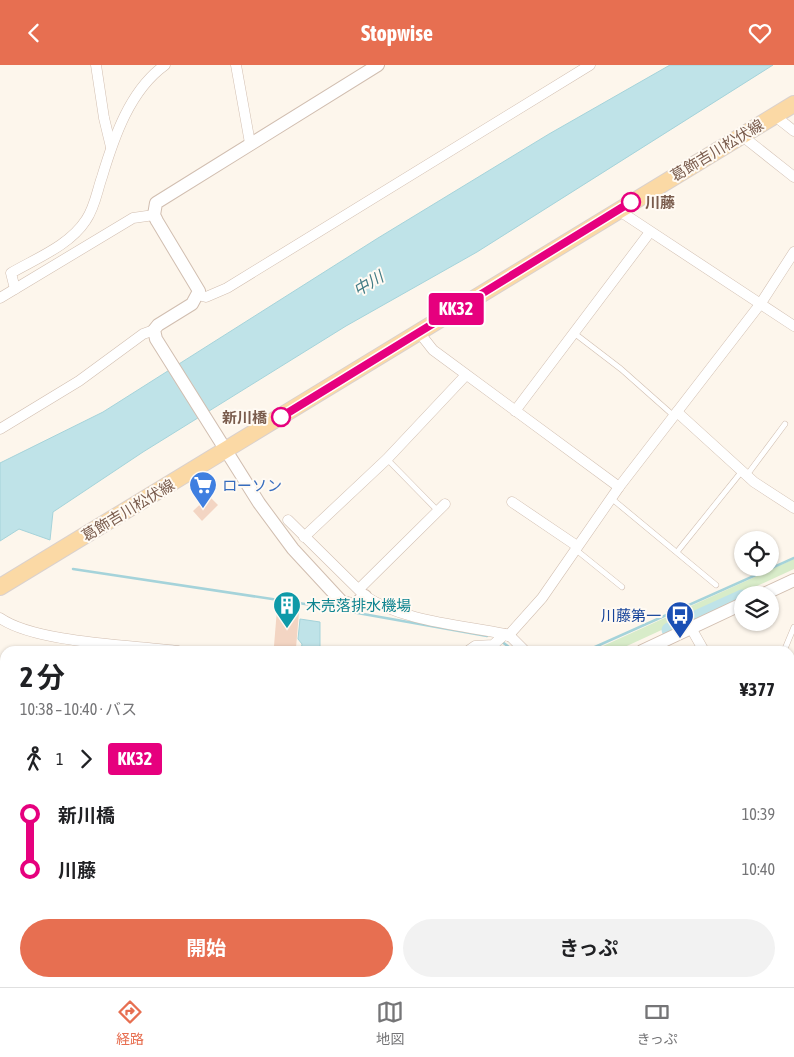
<!DOCTYPE html>
<html lang="ja">
<head>
<meta charset="utf-8">
<style>
  :root { --surface:#fff; --page:#f2f2f2; --text:#202124; --muted:#757577; --line:#e0e0e0; --accent:#e76f51 }
  body { margin:0; font-family:"Asap Condensed","Noto Sans JP",sans-serif; background:var(--page); color:var(--text); height:100vh; display:flex; flex-direction:column; font-size:19px; white-space:nowrap }
  * { box-sizing:border-box; margin:0 }
  p { font-size:16px; color:var(--muted) }
  .icon { flex:none; width:28px; height:28px; fill:none; stroke:currentColor; stroke-width:2; stroke-linecap:round; stroke-linejoin:round }
  .map { position:relative; flex:1; overflow:hidden }
  .details { position:absolute; left:0px; top:581px; width:795px; height:341px; display:flex; flex-direction:column; background:var(--surface); border-radius:15px 15px 0 0; box-shadow:0 1px 4px #0004 }
  .details>* { flex:none }
  .badge { padding:0 10px; border-radius:4px; font-size:18px; line-height:32px }
  .buttons { position:absolute; left:734px; top:466px; display:grid; gap:10px }
  .buttons a { display:grid; place-items:center; width:45px; height:45px; border-radius:50%; background:var(--surface); box-shadow:0 1px 4px #0004; font-size:25px }
  .map>.badge { position:absolute; translate:-50% -50%; box-shadow:0 0 0 2px #fff }
  .legs { display:flex; align-items:center; gap:8px; height:55px; padding:0 20px; font-size:16px }
  .legs p { margin-inline-start:auto }
  .summary { display:flex; align-items:center; justify-content:space-between; height:85px; padding:0 20px }
  h1 { font-size:28px; font-weight:700; line-height:38px }
  .primary-button { display:flex; gap:10px; margin-top:auto; padding:10px 20px }
  .primary-button a { flex:1; height:58px; border-radius:30px; background:var(--accent); color:#fff; font-size:20px; font-weight:700; line-height:58px; text-align:center }
  .primary-button a+a { background:var(--page); color:var(--text) }
  ul { padding:0 20px; list-style:none }
  li { display:flex; align-items:center; gap:18px; height:55px; font-size:19px }
  li i { display:grid; place-items:center; width:8px; height:100%; margin:0 6px; background:currentColor }
  li i::after { content:''; width:12px; height:12px; margin:-6px; border:4px solid; border-radius:50%; background:var(--surface) }
  li p { margin-inline-start:auto }
  li:first-child i { background:linear-gradient(#0000 50%,currentColor 0) }
  li:last-child i { background:linear-gradient(currentColor 50%,#0000 0) }
  header { display:flex; justify-content:space-between; align-items:center; height:65px; padding:0 20px; background:var(--accent); color:#fff; font-size:22px; font-weight:700 }
  .tabs { display:flex; justify-content:space-around; align-items:center; height:70px; border-top:1px solid var(--line); background:var(--surface); font-size:14px; color:var(--muted) }
  .tabs a { display:grid; justify-items:center; gap:2px }
  .tabs .selected { color:var(--accent) }
  .map>svg:first-child { display:block }
  .green { fill:#d8ecc9 }
  .water { fill:#bfe3e8; stroke:#a5d3da }
  .lines { fill:none; stroke-linecap:round; stroke-linejoin:round }
  .stream { stroke:#a5d3da; stroke-width:2.5 }
  .river { stroke:#bfe3e8; stroke-width:15 }
  .building { fill:#f3d5c3 }
  .service-casing { stroke:#d1beb0; stroke-width:6 }
  .minor-casing { stroke:#d1beb0; stroke-width:11 }
  .tertiary-casing { stroke:#d1beb0; stroke-width:14 }
  .secondary-casing { stroke:#d6c0b0; stroke-width:15 }
  .primary-casing { stroke:#dad1cd; stroke-width:18 }
  .service { stroke:#fff; stroke-width:5 }
  .minor { stroke:#fff; stroke-width:10 }
  .tertiary { stroke:#fff; stroke-width:12 }
  .secondary { stroke:#fff; stroke-width:14 }
  .primary { stroke:#fbd9a5; stroke-width:16 }
  .line-1-casing { stroke:#fff; stroke-width:11 }
  .line-1 { stroke:#e6007e; stroke-width:8 }
  .stop-1-dot { fill:#fff; stroke:#e6007e; stroke-width:2.5 }
  .labels { text-anchor:middle; dominant-baseline:central; stroke-width:4; stroke-linejoin:round; paint-order:stroke }
  .street-label { font-size:15px; fill:#7a5c4d; stroke:#fffaf3 }
  .stop-label { font-size:15px; font-weight:bold; fill:#7a5c4d; stroke:#fffaf3; text-anchor:start }
  .shop-label { font-size:15px; fill:#366cbe; stroke:#fffaf3; text-anchor:start }
  .culture-label { font-size:15px; fill:#0d838f; stroke:#fffaf3; text-anchor:start }
  .transit-label { font-size:15px; fill:#164399; stroke:#fffaf3; text-anchor:end }
  .water-label { font-size:16px; font-style:italic; fill:#437c86; stroke:#fffaf3 }
</style>
</head>
<body>
<header><svg class="icon" aria-label="back" viewBox="0 0 24 24"><path d="M15 5l-7 7 7 7"/></svg>Stopwise<svg class="icon" aria-label="heart" viewBox="0 0 24 24"><path d="M12 20l-8-8c-3-5 5-10 8-4 3-6 11-1 8 4z"/></svg></header>
<div class="map">
<svg width="794" height="922" viewBox="0 0 794 922">
  <rect width="100%" height="100%" fill="#fdf6ec"/>
  <polygon class="green" points="794,494 794,504 616,586 592,586"/>
  <g class="water">
    <polygon points="670,0 773,0 477,187 346,261 143,387 53,447 50,475 19,464 0,476 0,398 103,347 378,173 549,69"/>
    <polygon points="300,554 320,557 320,586 301,586 302,579 298,574"/>
  </g>
  <g class="lines">
    <g class="stream">
      <polyline points="73,504 318,541 487,571"/>
      <polyline points="501,576 514,586"/>
      <polyline points="586,586 794,493"/>
    </g>
    <g class="river">
      <polyline points="669,565 742,532"/>
      <polyline points="0,878 5,875"/>
    </g>
  </g>
  <g class="building">
    <polygon points="209,431 218,440 202,456 193,446"/>
    <polygon points="277,544 299,547 296,583 274,581"/>
  </g>
  <g class="lines">
    <g class="service-casing">
      <g id="service">
        <polyline points="574,268 621,304 674,351"/>
        <polyline points="387,394 438,446"/>
        <polyline points="747,410 785,359"/>
        <polyline points="611,433 716,520"/>
        <polyline points="575,484 622,522"/>
        <polyline points="677,487 742,406"/>
        <polyline points="784,586 794,562"/>
      </g>
    </g>
    <g class="minor-casing">
      <g id="minor">
        <polyline points="96,0 104,53 111,82"/>
        <polyline points="236,0 250,78"/>
        <polyline points="775,51 794,66"/>
        <polyline points="741,70 794,112"/>
        <polyline points="618,145 794,261"/>
        <path d="M15 224 11 208C37 193 70 180 86 155 95 142 97 126 102 112 114 72 130 25 165 0"/>
        <polyline points="198,230 206,232 227,223 590,0"/>
        <polyline points="0,233 133,153 154,150"/>
        <polyline points="418,266 433,285 619,422"/>
        <polyline points="515,346 650,167"/>
        <polyline points="677,347 754,417 794,443"/>
        <polyline points="0,364 79,316 143,269 154,265"/>
        <polyline points="512,437 577,481"/>
        <path d="M288 455 365 531C402 556 461 560 505 569L511 572 525 586"/>
        <polyline points="304,472 387,394 466,310"/>
        <polyline points="359,524 445,439"/>
        <path d="M0 553C36 578 132 580 178 586"/>
        <polyline points="691,563 704,586"/>
        <polyline points="508,571 542,533 619,422 761,238 794,187"/>
        <polyline points="468,586 475,581 493,580 505,569"/>
        <polyline points="790,705 794,711"/>
        <polyline points="0,737 5,733"/>
        <polyline points="790,741 794,734"/>
        <polyline points="0,810 5,815"/>
        <polyline points="0,864 5,862"/>
        <polyline points="779,918 783,922"/>
        <polyline points="0,920 13,922"/>
        <polyline points="171,922 176,918"/>
        <polyline points="292,922 296,918"/>
      </g>
    </g>
    <g class="tertiary-casing">
      <g id="tertiary">
        <polyline points="762,530 794,515"/>
        <polyline points="365,531 354,540 342,537 293,484 259,438 156,274 154,265 158,260 192,239 199,226 157,156 154,150 156,138 378,0"/>
        <polyline points="642,586 742,539"/>
        <polyline points="0,905 5,901"/>
      </g>
    </g>
    <g class="secondary-casing">
      <g id="secondary">
        <polyline points="0,654 5,658"/>
        <polyline points="329,918 336,922"/>
      </g>
    </g>
    <g class="primary-casing">
      <polyline id="primary" points="0,522 794,39"/>
    </g>
    <use href="#service" class="service"/>
    <use href="#minor" class="minor"/>
    <use href="#tertiary" class="tertiary"/>
    <use href="#secondary" class="secondary"/>
    <use href="#primary" class="primary"/>
  </g>
  <g class="lines">
    <g class="line-1-casing">
      <polyline id="line-1" points="281,352 631,137"/>
    </g>
    <use href="#line-1" class="line-1"/>
  </g>
  <defs>
    <g id="supermarket-pin" transform="scale(1.4375)"><path d="M0 17L-7.5 6A9.5 9.5 0 1 1 7.5 6Z" fill="#3f7fe0" stroke="#fffaf3"/><path d="M-6-5.5h2.5l.6 2H6L4.5 2H-2.5L-4.4-4H-6ZM-1.5 3.2a1.3 1.3 0 1 0 .1 0ZM3 3.2a1.3 1.3 0 1 0 .1 0Z" fill="#fff"/></g>
    <g id="building-pin" transform="scale(1.4375)"><path d="M0 17L-7.5 6A9.5 9.5 0 1 1 7.5 6Z" fill="#0f9aa8" stroke="#fffaf3"/><path d="M-4-6H4V6H1V3H-1V6H-4ZM-2.5-4.3h1.7v1.8h-1.7ZM.8-4.3h1.7v1.8H.8ZM-2.5-1h1.7V.8h-1.7ZM.8-1h1.7V.8H.8Z" fill="#fff"/></g>
    <g id="bus-pin" transform="scale(1.4375)"><path d="M0 17L-7.5 6A9.5 9.5 0 1 1 7.5 6Z" fill="#1a4fb4" stroke="#fffaf3"/><path d="M-5-6H5V4H4V6H2V4H-2V6H-4V4H-5ZM-3.5-4V0h7V-4ZM-3.5 1.2v1.5H-2V1.2ZM2 1.2v1.5H3.5V1.2Z" fill="#fff"/></g>
  </defs>
  <g fill-rule="evenodd">
    <use href="#supermarket-pin" x="203" y="420"/>
    <use href="#building-pin" x="287" y="540"/>
    <use href="#bus-pin" x="680" y="550"/>
  </g>
  <g class="stop-1-dot">
    <circle cx="631" cy="137" r="9"/>
    <circle cx="281" cy="352" r="9"/>
  </g>
  <g class="labels">
    <g class="street-label">
      <text transform="translate(717 85) rotate(-31)">葛飾吉川松伏線</text>
      <text transform="translate(128 445) rotate(-31)">葛飾吉川松伏線</text>
    </g>
    <g class="stop-label">
      <text x="645" y="137">川藤</text>
      <text x="267" y="352" text-anchor="end">新川橋</text>
    </g>
    <g class="shop-label">
      <text x="222" y="420">ローソン</text>
    </g>
    <g class="culture-label">
      <text x="306" y="540">木売落排水機場</text>
    </g>
    <g class="transit-label">
      <text x="661" y="550">川藤第一</text>
    </g>
    <g class="water-label">
      <text transform="translate(368 218) rotate(-31)">中川</text>
    </g>
  </g>
</svg>
<div class="buttons">
<a><svg class="icon" aria-label="locate" viewBox="0 0 24 24"><circle cx="12" cy="12" r="6"/><path d="M12 2v4M12 18v4M2 12h4M18 12h4"/></svg></a>
<a><svg class="icon" aria-label="layers" viewBox="0 0 24 24"><path d="M12 4l9 5-9 5-9-5zM3 14l9 5 9-5"/></svg></a>
</div>
<b class="badge" style="left:456px;top:244px;background:#e6007e;color:#fff">KK32</b>
<section class="details">
<div class="summary"><div><h1>2 分</h1><p>10:38 – 10:40 · バス</p></div><b>¥377</b></div>
<div class="legs"><svg class="icon" aria-label="walk" viewBox="0 0 24 24"><circle cx="13" cy="4" r="2"/><path d="M13 8l-2 6 4 7M11 14l-3 7M7 12l3-4h3l4 4"/></svg>1<svg class="icon" aria-label="forward" viewBox="0 0 24 24"><path d="M9 5l7 7-7 7"/></svg><b class="badge" style="background:#e6007e;color:#fff">KK32</b></div>
<ul>
<li><i style="color:#e6007e"></i><b>新川橋</b><p>10:39</p></li>
<li><i style="color:#e6007e"></i><b>川藤</b><p>10:40</p></li>
</ul>
<div class="primary-button"><a>開始</a><a>きっぷ</a></div>
</section>
</div>
<nav class="tabs">
<a class="selected"><svg class="icon" aria-label="directions" viewBox="0 0 24 24"><path d="M12 3l9 9-9 9-9-9zM9 14v-3h6M13 9l2 2-2 2"/></svg>経路</a>
<a><svg class="icon" aria-label="map" viewBox="0 0 24 24"><path d="M3 6l6-2 6 2 6-2v14l-6 2-6-2-6 2zM9 4v14M15 6v14"/></svg>地図</a>
<a><svg class="icon" aria-label="tickets" viewBox="0 0 24 24"><path d="M3 7h18v10H3zM15 7v10"/></svg>きっぷ</a>
</nav>
</body>
</html>
